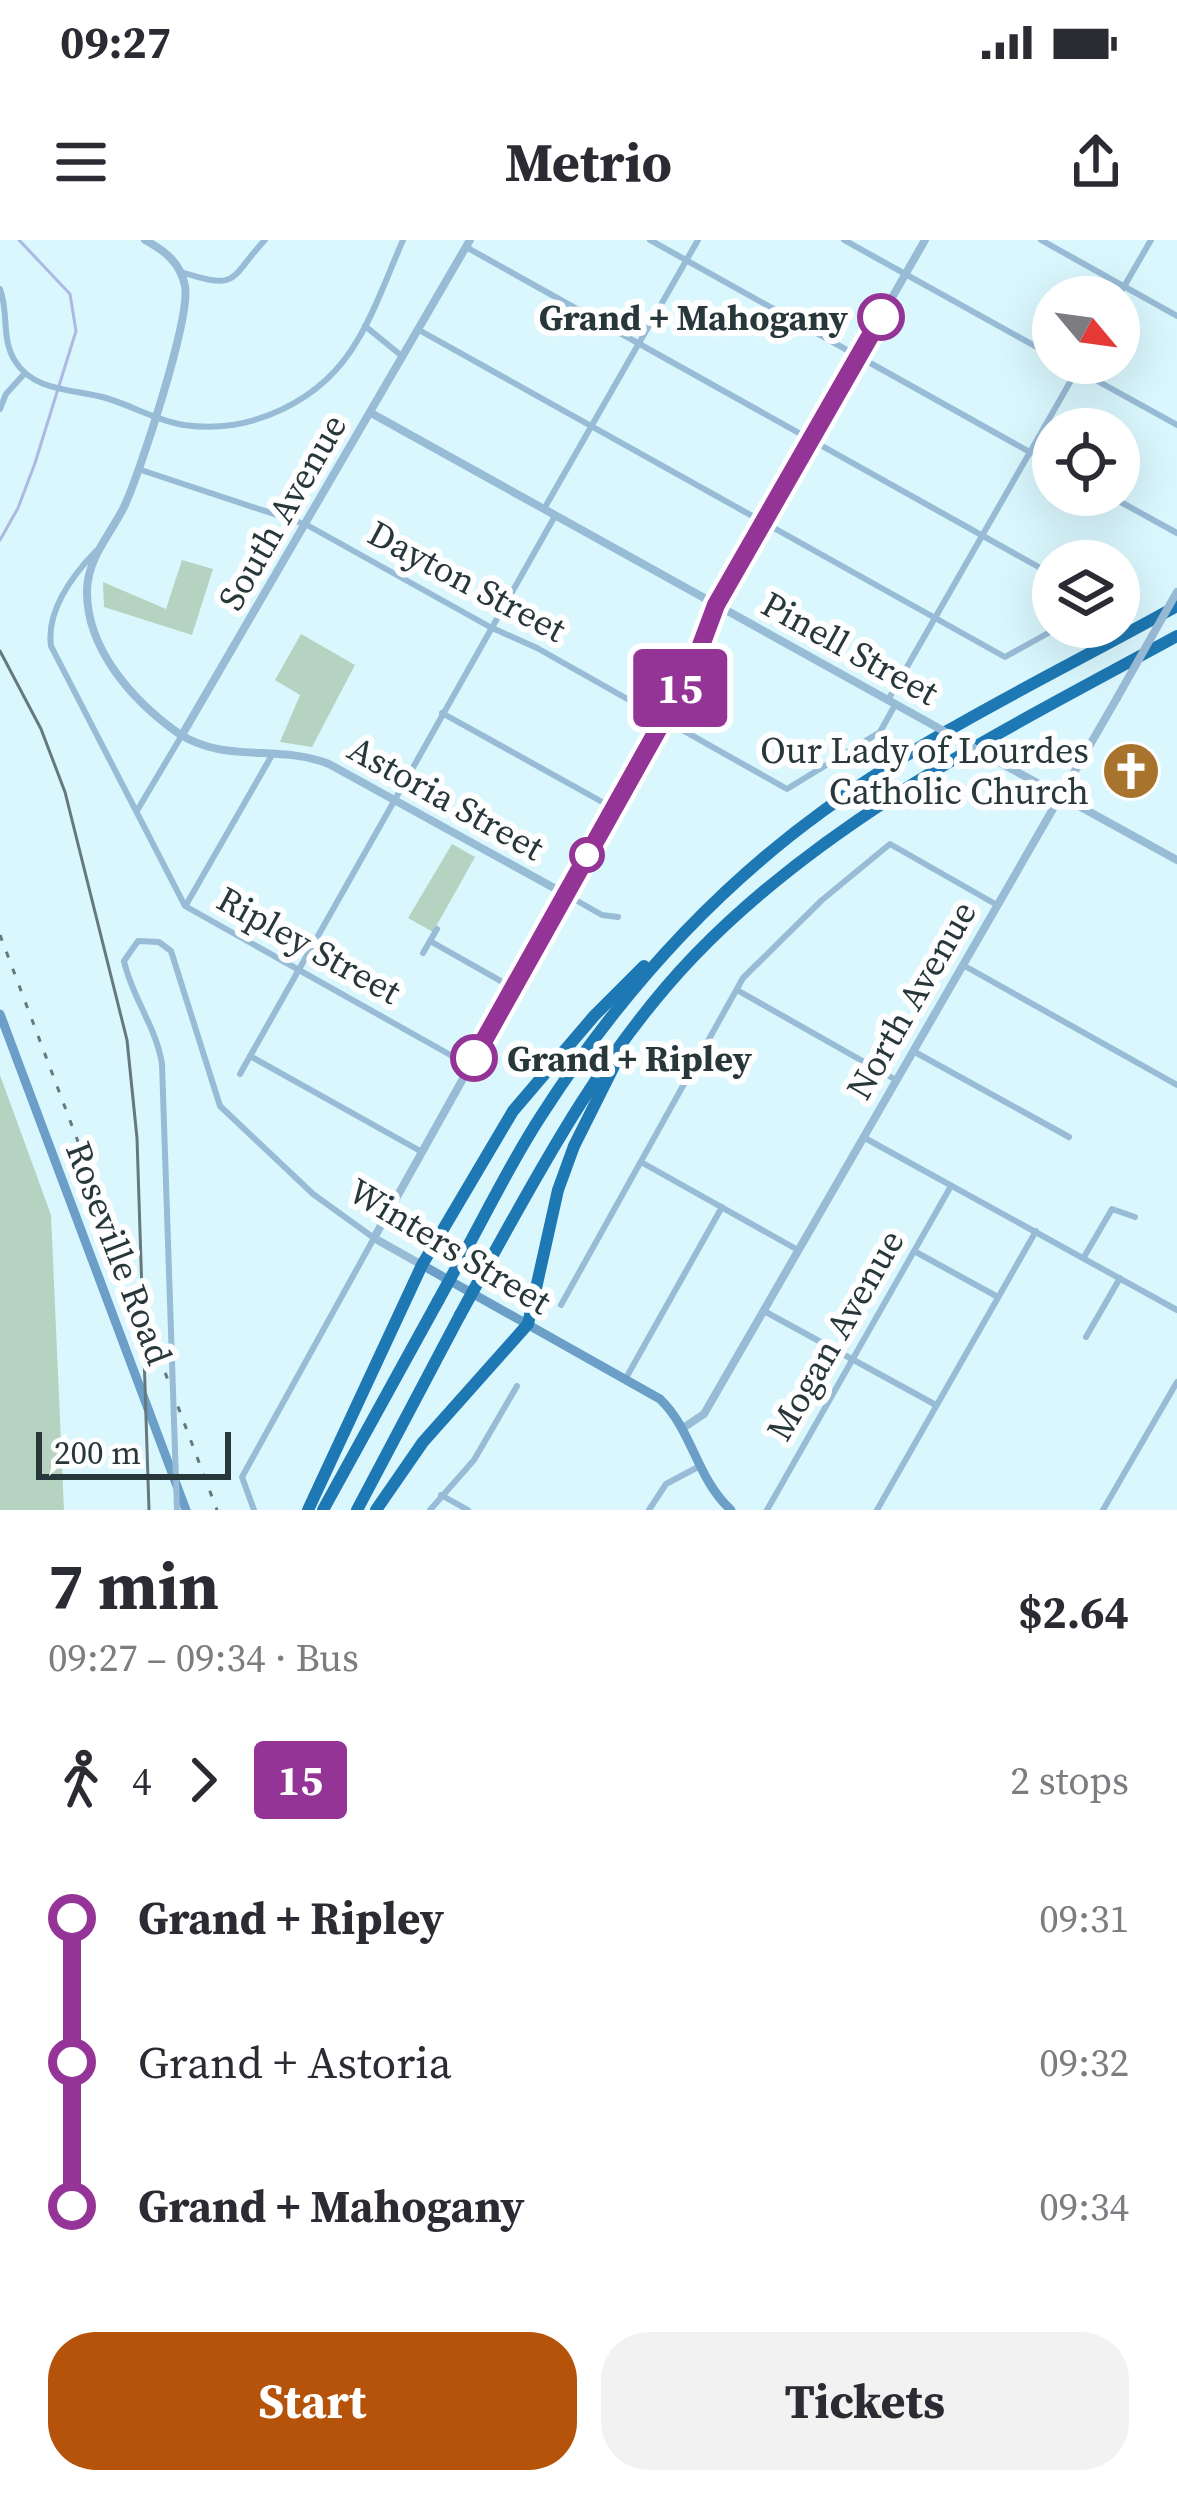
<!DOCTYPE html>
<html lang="en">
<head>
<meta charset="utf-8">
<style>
  :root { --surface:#fff; --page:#f2f2f3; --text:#2b2b33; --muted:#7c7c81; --accent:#b45309 }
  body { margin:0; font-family:"Source Serif 4",serif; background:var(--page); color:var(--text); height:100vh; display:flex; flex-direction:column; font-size:45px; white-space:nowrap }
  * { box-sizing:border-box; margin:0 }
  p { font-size:39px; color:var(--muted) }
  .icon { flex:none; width:66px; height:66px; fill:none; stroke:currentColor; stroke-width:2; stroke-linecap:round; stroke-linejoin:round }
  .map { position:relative; height:1270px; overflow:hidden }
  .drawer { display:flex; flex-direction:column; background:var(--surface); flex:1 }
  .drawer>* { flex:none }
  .badge { padding:0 24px; border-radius:9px; font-size:42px; line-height:78px }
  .needle { width:78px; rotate:119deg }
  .tools { position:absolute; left:1032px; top:36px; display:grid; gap:24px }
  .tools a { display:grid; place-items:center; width:108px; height:108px; border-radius:50%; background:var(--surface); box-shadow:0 12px 48px #0002; font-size:60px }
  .scale { position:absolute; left:36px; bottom:30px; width:195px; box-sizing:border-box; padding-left:12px; border:6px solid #28373a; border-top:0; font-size:33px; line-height:42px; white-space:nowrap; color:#28373a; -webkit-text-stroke:9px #fefefe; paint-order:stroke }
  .map>.badge { position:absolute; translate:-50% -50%; box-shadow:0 0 0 6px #fff }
  .legs { display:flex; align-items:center; gap:18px; height:132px; padding:0 48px; font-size:39px }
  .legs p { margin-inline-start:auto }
  .headline { display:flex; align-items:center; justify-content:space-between; height:204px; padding:0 48px }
  h1 { font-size:66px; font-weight:700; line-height:90px }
  .cta { display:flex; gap:24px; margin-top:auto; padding:24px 48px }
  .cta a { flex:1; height:138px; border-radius:48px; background:var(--accent); color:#fff; font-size:48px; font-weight:700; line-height:138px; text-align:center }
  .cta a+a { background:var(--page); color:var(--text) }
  ul { padding:0 48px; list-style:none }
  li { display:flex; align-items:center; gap:42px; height:144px; font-size:45px }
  li i { display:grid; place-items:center; width:18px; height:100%; margin:0 15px; background:currentColor }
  li i::after { content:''; width:30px; height:30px; margin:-15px; border:9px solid; border-radius:50%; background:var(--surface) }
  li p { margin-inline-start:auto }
  li:first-child i { background:linear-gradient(#0000 50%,currentColor 0) }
  li:last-child i { background:linear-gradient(currentColor 50%,#0000 0) }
  .status { display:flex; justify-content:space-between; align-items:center; height:84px; padding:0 60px; background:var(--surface); direction:ltr }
  .status svg { height:33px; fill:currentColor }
  header { display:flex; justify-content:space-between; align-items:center; height:156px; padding:0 48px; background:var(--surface); font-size:54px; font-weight:700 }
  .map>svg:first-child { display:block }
  .green { fill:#b6d3c1 }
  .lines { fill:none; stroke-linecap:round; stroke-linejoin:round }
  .stream { stroke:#adb9e3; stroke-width:3 }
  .minor { stroke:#98bbd6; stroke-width:6 }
  .tertiary { stroke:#98bbd6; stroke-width:8 }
  .secondary { stroke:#6b9fc8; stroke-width:9 }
  .motorway { stroke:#1e78b3; stroke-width:12 }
  .tram { stroke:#65787d; stroke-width:3 }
  .rail { stroke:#65787d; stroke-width:3; stroke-dasharray:6 12; stroke-linecap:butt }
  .minor-bridge { stroke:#98bbd6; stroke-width:6 }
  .tertiary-bridge { stroke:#98bbd6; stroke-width:8 }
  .motorway-bridge { stroke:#1e78b3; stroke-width:12 }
  .line-1-casing { stroke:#fff; stroke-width:27 }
  .line-1 { stroke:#953497; stroke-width:18 }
  .stop-1-dot { fill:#fff; stroke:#953497; stroke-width:6 }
  .labels { text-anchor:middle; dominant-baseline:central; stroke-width:12; stroke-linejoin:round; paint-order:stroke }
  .stop-label { font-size:36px; font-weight:bold; fill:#28373a; stroke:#fefefe; text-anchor:end }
  .street-label { font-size:36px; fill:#28373a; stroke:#fefefe }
  .poi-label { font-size:36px; fill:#28373a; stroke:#fefefe; text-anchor:end }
</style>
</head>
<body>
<div class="status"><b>09:27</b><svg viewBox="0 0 49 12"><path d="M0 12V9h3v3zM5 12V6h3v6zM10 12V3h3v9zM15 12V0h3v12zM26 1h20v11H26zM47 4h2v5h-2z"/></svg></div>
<header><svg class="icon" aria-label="menu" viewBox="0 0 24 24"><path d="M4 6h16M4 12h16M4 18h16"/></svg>Metrio<svg class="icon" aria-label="share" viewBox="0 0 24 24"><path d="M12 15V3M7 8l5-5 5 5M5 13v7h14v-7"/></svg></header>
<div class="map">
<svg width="1177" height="1270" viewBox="0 0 1177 1270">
  <rect width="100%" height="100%" fill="#daf7fe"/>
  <g class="green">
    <polygon points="182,320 213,329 192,395 104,367 103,342 166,369"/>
    <polygon points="301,394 355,425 312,507 280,502 300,455 275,440"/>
    <polygon points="452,604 475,617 433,692 408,678"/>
    <polygon points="0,835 51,975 64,1270 0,1270"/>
  </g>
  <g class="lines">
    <polyline class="stream" points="0,300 18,268 35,223 76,91 70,54 19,0"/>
    <g class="minor">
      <polyline points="650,0 1053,225"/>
      <polyline points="844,0 1053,116"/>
      <polyline points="1041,0 1177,76"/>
      <polyline points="466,7 1053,335"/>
      <path d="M181 32C241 51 228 39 265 0"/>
      <path d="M0 49C9 73 1 99 15 121 34 152 74 149 106 158 133 166 155 180 184 185 252 195 323 160 357 101 376 70 388 34 403 0"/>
      <polyline points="1118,57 1151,0"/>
      <polyline points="365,86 403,117"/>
      <polyline points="419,90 1005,417 1059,387"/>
      <polyline points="1065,123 1177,185"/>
      <polyline points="0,169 6,154 25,133"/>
      <polyline points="138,229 307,285 490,387 537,408 787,549 880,492 895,465"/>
      <polyline points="1108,255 1177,293"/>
      <polyline points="544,269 698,0"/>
      <path d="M96 311C72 336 46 370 51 406L185 666 470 826"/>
      <polyline points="888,460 1081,123"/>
      <polyline points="442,473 613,568"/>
      <polyline points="138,569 182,495"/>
      <polyline points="565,654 602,675 618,677"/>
      <polyline points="186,665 272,515"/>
      <polyline points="430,701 513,748"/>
      <polyline points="423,713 437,689"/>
      <polyline points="963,725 1177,845"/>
      <polyline points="737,750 896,840"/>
      <polyline points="913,811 1069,897"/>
      <polyline points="250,816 422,912"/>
      <path d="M162 824C156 786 132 758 124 721L138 701 159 702 171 711 220 866 313 954 374 998 242 1237 254 1270"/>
      <polyline points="240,834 555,276"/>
      <polyline points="863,897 1177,1070"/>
      <polyline points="641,922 798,1010"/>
      <polyline points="914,1011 998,1057"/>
      <polyline points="1084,1017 1112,969 1135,977"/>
      <polyline points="561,1065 743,738 822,660 890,604 997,665"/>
      <polyline points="764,1071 936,1165"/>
      <polyline points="1086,1097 1120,1038"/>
      <polyline points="626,1138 722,967"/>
      <polyline points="441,1255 468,1270"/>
      <polyline points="430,1270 474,1220 517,1146"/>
      <polyline points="649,1270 666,1244 698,1227"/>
      <polyline points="767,1270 951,946"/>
      <polyline points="877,1270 1036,991"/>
      <polyline points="1103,1270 1177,1142"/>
    </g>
    <g class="tertiary">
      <path d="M145 0C165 11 180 22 185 46 191 77 140 233 124 267 110 295 88 317 87 350 86 409 133 461 178 493 224 524 279 504 329 524L565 654"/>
      <polyline points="371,173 924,480"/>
      <polyline points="182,495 470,0"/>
      <polyline points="999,522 1177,620"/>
      <polyline points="422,1025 374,998 693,427 716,365 925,0"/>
      <polyline points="683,1188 704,1174 1117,458"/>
    </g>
    <g class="secondary">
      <polyline points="0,774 186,1270"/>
      <path d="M422 1025 660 1159C693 1191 696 1238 731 1270"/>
    </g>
    <g class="motorway">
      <path d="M461 1019C487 972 511 922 541 876 616 759 710 653 823 571 932 491 1059 432 1177 366"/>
      <path d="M483 1033C544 922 605 809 694 716 830 575 1007 489 1177 396"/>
      <polyline points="308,1270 422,1025 513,871 594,776 644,726"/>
      <polyline points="323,1270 438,1061"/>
      <polyline points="357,1270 460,1075"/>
      <polyline points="376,1270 423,1202 528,1084 558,950 574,906 621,812"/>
    </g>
    <polyline class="tram" points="0,411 41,489 65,552 127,800 137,898 149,1270"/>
    <polyline class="rail" points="0,695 217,1270"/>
    <polyline class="minor-bridge" points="162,824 177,1270"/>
    <g class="tertiary-bridge">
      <polyline points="1117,458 1177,352"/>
      <polyline points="924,480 999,522"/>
    </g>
    <g class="motorway-bridge">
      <polyline points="438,1061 461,1019"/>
      <polyline points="460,1075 483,1033"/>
    </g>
  </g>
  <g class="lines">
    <g class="line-1-casing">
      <polyline id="line-1" points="474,818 693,427 716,365 881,77"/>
    </g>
    <use href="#line-1" class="line-1"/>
  </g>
  <defs>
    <g id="church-disc" transform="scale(3)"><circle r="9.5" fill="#a8742d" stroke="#fefefe"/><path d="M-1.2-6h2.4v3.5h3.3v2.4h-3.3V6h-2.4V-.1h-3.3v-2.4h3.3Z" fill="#fff"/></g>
  </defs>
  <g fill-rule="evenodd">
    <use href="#church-disc" x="1131" y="531"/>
  </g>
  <g class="stop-1-dot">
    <circle cx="881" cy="77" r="21"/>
    <circle cx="587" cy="615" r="15"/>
    <circle cx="474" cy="818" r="21"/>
  </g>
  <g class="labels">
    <g class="stop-label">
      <text x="848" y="77">Grand + Mahogany</text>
      <text x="507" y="818" text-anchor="start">Grand + Ripley</text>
    </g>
    <g class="street-label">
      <text transform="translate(282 272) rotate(-60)">South Avenue</text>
      <text transform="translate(467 341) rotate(28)">Dayton Street</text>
      <text transform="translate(850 408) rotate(29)">Pinell Street</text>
      <text transform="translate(446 558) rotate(29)">Astoria Street</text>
      <text transform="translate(309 705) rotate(29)">Ripley Street</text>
      <text transform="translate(911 760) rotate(-60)">North Avenue</text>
      <text transform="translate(450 1006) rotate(31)">Winters Street</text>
      <text transform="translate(119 1013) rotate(69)">Roseville Road</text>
      <text transform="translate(835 1095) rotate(-60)">Mogan Avenue</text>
    </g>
    <g class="poi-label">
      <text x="1089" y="510">Our Lady of Lourdes<tspan x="1089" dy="41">Catholic Church</tspan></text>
    </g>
  </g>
</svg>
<div class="tools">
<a><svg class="needle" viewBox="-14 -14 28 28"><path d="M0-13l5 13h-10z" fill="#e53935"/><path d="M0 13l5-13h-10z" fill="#7c7c81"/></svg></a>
<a><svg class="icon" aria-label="locate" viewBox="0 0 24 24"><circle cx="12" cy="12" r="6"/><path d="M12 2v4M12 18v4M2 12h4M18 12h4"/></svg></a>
<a><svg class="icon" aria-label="layers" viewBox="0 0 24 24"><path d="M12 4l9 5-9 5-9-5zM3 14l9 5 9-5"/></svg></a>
</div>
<div class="scale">200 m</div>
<b class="badge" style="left:680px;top:448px;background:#953497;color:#fff">15</b>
</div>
<section class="drawer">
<div class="headline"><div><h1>7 min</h1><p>09:27 – 09:34 · Bus</p></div><b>$2.64</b></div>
<div class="legs"><svg class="icon" aria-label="walk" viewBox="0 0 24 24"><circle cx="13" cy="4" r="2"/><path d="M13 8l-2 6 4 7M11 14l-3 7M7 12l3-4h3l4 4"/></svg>4<svg class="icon" aria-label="forward" viewBox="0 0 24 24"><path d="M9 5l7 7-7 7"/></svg><b class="badge" style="background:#953497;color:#fff">15</b><p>2 stops</p></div>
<ul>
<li><i style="color:#953497"></i><b>Grand + Ripley</b><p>09:31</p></li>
<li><i style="color:#953497"></i><span>Grand + Astoria</span><p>09:32</p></li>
<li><i style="color:#953497"></i><b>Grand + Mahogany</b><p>09:34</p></li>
</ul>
<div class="cta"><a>Start</a><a>Tickets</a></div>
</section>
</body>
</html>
